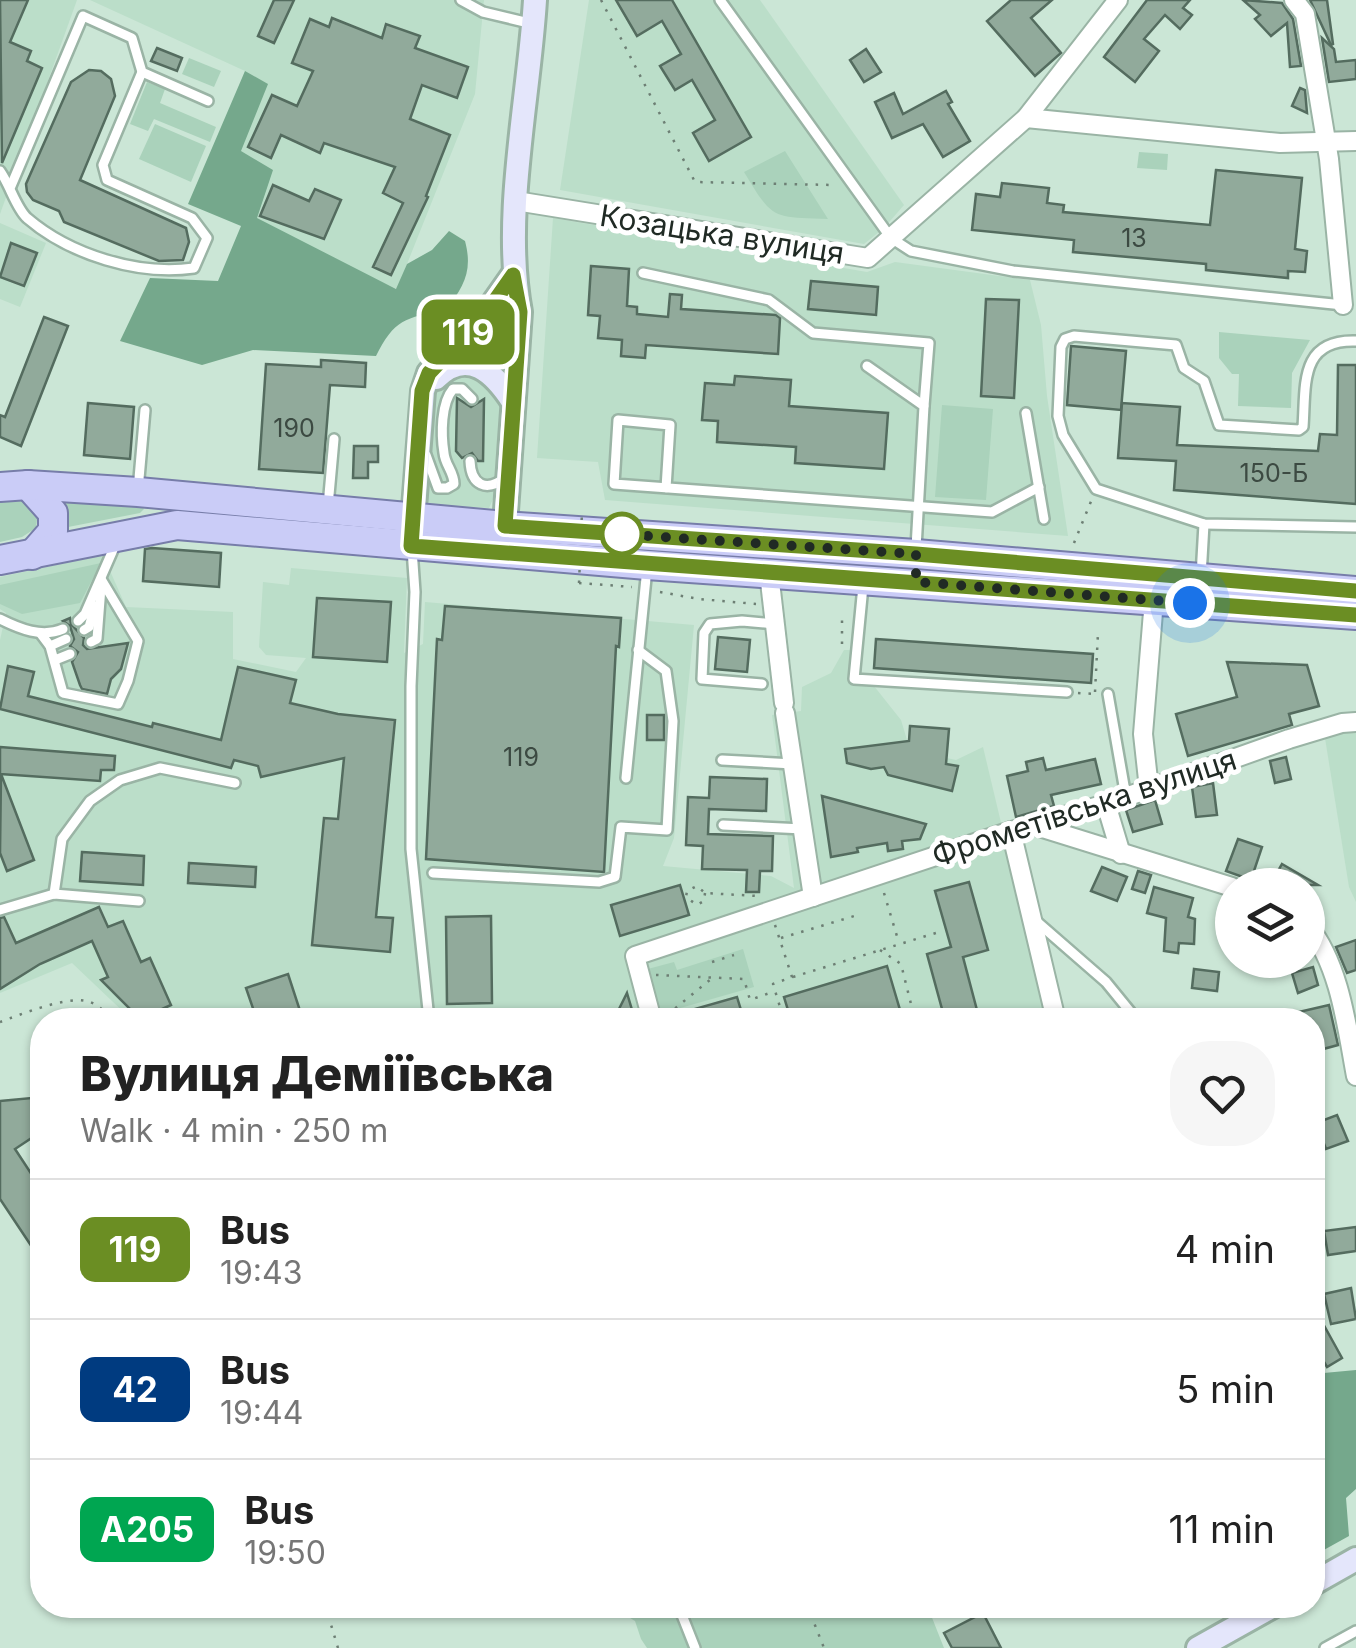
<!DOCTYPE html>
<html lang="en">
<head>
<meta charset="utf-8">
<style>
  :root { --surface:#fff; --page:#f6f6f6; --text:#222; --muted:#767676; --line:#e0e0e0 }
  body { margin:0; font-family:Inter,sans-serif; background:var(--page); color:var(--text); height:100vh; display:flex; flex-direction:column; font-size:38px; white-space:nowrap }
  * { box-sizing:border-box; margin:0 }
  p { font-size:32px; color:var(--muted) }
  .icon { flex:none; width:55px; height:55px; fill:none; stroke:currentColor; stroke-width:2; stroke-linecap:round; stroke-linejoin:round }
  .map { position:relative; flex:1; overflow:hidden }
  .drawer { position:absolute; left:30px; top:1008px; width:1295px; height:610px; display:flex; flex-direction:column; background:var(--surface); border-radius:40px; box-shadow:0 2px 8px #0004 }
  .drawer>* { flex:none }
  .badge { padding:0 20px; border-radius:15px; font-size:35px; line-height:65px }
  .fabs { position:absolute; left:1215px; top:868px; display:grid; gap:20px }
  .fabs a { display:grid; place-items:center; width:110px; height:110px; border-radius:50%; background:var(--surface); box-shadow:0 2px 8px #0004; font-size:50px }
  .you { position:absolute; width:50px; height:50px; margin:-25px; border:8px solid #fff; border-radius:50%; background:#1a73e8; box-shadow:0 0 0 15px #1a73e833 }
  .map>.badge { position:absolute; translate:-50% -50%; box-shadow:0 0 0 5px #fff }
  .round { display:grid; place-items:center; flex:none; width:105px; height:105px; border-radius:40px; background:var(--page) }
  .head { display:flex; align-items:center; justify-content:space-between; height:170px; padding:0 50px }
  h1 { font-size:48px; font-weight:800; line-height:75px }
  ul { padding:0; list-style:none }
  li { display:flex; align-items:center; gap:30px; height:140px; padding:0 50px; border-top:2px solid var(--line) }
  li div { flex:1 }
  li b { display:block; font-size:38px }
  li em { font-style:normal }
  li .badge { min-width:110px; font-weight:700; text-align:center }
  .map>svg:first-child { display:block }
  .built { fill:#bbdec9 }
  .green { fill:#aad2bb }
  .forest { fill:#75a88c }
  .building { fill:#91aa9b; stroke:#546c5f; stroke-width:2.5 }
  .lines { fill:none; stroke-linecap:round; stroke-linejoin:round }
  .lane-casing { stroke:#9ab4a5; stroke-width:14 }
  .street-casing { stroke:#9ab4a5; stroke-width:22 }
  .secondary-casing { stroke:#9ab4a5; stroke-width:28 }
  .primary-casing { stroke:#777da9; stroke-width:32 }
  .path { stroke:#6d7f74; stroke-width:2.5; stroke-dasharray:2.5 8; stroke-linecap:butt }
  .lane { stroke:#fff; stroke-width:9 }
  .street { stroke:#fff; stroke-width:18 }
  .secondary { stroke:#e4e6fb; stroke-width:22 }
  .primary { stroke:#caccf7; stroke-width:28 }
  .path-bridge { stroke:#6d7f74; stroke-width:2.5; stroke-dasharray:2.5 8; stroke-linecap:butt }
  .line-casing { stroke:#fff; stroke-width:22 }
  .line { stroke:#6b8e23; stroke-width:15 }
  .walk { stroke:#202a24; stroke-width:10; stroke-dasharray:0 18 }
  .stop-dot { fill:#fff; stroke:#6b8e23; stroke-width:5 }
  .labels { text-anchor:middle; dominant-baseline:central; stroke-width:10; stroke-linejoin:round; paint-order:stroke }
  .number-label { font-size:25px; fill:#3c4a42 }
  .street-label { font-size:30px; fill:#202a24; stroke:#fff }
</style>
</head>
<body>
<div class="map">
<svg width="1356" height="1648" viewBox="0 0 1356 1648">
  <rect width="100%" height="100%" fill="#cbe6d6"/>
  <g class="built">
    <polygon points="0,0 77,0 0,214"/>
    <polygon points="90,0 484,0 475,94 397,289 198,201 245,71"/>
    <polygon points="589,0 760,0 904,205 884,228 864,244 560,190"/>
    <polygon points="553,218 867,272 895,262 1030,280 1041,325 1047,396 1068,536 605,500 598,462 537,458"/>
    <polygon points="0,223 46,243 20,307 0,299"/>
    <polygon points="455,374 479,377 496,392 500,403 494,497 489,508 433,505 423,499 428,407 436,385"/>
    <polygon points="103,555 126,607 233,612 233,659 296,672 306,658 266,655 259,647 263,582 289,585 291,568 407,578 404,653 423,644 425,602 694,625 674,838 663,866 771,876 794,888 772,715 801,711 802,687 831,673 844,650 853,650 850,684 874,686 901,720 910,750 956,760 983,747 1048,1020 132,1020 72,963 0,993 0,640 6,613 0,609 0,577"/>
    <polygon points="1324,732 1356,732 1356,902 1349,887"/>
  </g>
  <g class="green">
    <polygon points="189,58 221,71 214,87 182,74"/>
    <polygon points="147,82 165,89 160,103 216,127 210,142 154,119 148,131 130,124"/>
    <polygon points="155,124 206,146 191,182 139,159"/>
    <path d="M785 151 828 219C772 217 773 220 744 172Z"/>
    <polygon points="1139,152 1168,154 1167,170 1137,168"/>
    <polygon points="512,306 508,371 489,356 466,354"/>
    <polygon points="1219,332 1310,340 1292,373 1291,408 1238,406 1239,374 1232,374 1219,358"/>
    <polygon points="942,405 993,409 986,500 935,497"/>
    <polygon points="0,500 27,500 38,511 36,528 22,537 0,542"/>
    <polygon points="61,501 141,505 144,509 140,513 63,528"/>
    <polygon points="101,563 80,603 22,614 0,604 0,585"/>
    <polygon points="743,949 754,987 656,1015 644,970 674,962 677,970"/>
    <polygon points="609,1605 927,1605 944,1648 647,1648 641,1639 635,1621"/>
  </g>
  <g class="forest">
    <path d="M245 71 268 84 241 151 273 170 257 218 396 289 407 264 432 250 449 231 465 241C473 271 464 287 445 311 405 317 394 320 376 356L253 350 202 365 120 341 150 278 218 281 241 226 188 204Z"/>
    <polygon points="1356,1370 1356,1489 1346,1498 1349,1536 1313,1556 1313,1374"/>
  </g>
  <g class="building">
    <polygon points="0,0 28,0 10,42 31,51 27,61 42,68 2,163"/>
    <polygon points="274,0 294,0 274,43 258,36"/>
    <polygon points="616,0 672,0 751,137 709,161 693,133 715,120 692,80 675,90 660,66 681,54 662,21 637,36"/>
    <polygon points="1011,0 1052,0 1031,18 1061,53 1035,76 987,21"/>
    <polygon points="1147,0 1190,0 1183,8 1192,15 1180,29 1165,15 1144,39 1159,51 1135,82 1104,57"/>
    <polygon points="1243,0 1282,3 1293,19 1301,66 1290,67 1287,23 1271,36 1255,19 1260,15"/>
    <polygon points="1310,0 1327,0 1333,44 1331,45"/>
    <polygon points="332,18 382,38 386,24 420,36 415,48 468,67 457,98 422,85 410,119 450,135 426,196 428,197 391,275 373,267 403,203 383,193 395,167 324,143 320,153 281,135 271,158 248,147 272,95 297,106 313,71 292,63 310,19 329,27"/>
    <polygon points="1322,38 1334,49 1336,62 1356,60 1356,79 1329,82"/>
    <polygon points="157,48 182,58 177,71 151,61"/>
    <polygon points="866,49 881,72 864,82 850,60"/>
    <polygon points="89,70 101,71 111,79 115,96 80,180 186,228 189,242 183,260 159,261 64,222 59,211 33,200 27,192 26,184 71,82"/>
    <polygon points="1300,88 1305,90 1307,113 1292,106"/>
    <polygon points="946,91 952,102 948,104 970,141 943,157 923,124 892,138 875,102 894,93 903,114"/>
    <polygon points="1216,170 1302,178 1295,249 1307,251 1305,272 1288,271 1288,278 1206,270 1206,264 1073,252 1074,240 972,230 976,194 1000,197 1002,183 1049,188 1047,203 1064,205 1063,212 1210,225"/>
    <polygon points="273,185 309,201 315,189 341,200 324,239 260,216"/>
    <polygon points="11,243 37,253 24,286 0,277"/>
    <polygon points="591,266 629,269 627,306 637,307 637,314 668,317 670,294 682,295 681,309 776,315 780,318 778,354 646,345 645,358 621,356 622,340 598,338 600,316 588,315"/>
    <polygon points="811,281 878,287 876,315 808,309"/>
    <polygon points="986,299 1019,300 1014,398 981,396"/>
    <polygon points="44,317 68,326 21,446 0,437 0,415 5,417"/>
    <polygon points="1071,346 1126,351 1121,410 1067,405"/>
    <polygon points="321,360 366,363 365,387 330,385 323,473 259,469 266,364 321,367"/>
    <polygon points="1338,365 1356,365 1356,504 1174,490 1176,461 1118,458 1122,403 1180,407 1177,445 1318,451 1320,434 1337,435"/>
    <polygon points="735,376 791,380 789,406 888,413 884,469 795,463 796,447 717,442 718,421 702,420 705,383 734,385"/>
    <polygon points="457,398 471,407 484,399 483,461 478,461 472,453 462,458 456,451"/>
    <polygon points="88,403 134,407 130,459 84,455"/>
    <polygon points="354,446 378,446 378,462 368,462 368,478 353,478"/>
    <polygon points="152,548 221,553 219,587 143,581 145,549"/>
    <polygon points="317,598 391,602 387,662 313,657"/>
    <polygon points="445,606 621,618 619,647 616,646 604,872 426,859 437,639 442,640"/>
    <polygon points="70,618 71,624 84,638 83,645 87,649 128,643 121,669 111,679 107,694 82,689 80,685 72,662 78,652 70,646 74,639 70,626 63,621"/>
    <polygon points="718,637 750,640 747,672 715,669"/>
    <polygon points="876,639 1093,654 1091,683 874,668"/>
    <polygon points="1227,662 1307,665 1319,706 1289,714 1292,725 1188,756 1176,714 1237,697"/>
    <polygon points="8,666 34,672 28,696 152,727 153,723 221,740 238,667 296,680 290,703 338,714 395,720 376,917 393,918 390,952 312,945 324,818 338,819 344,758 261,777 258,766 234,760 231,768 0,709"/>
    <rect x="647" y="715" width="17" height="25"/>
    <polygon points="910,726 949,729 946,764 958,766 952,791 888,775 884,767 871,769 847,763 845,749 909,741"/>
    <polygon points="0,747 115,756 114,770 101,770 100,781 0,774"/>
    <polygon points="1286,757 1291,779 1275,783 1270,761"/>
    <polygon points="1043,758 1046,770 1095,759 1101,784 1051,795 1054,806 1016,817 1007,776 1028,771 1026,762"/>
    <polygon points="1,774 34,860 7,871 0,853"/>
    <polygon points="710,777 767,779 766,811 709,809 708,834 773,836 772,871 760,871 759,892 746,892 747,870 702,869 703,846 686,845 688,797 709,798"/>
    <polygon points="1213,783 1217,815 1196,817 1192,787"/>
    <polygon points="822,796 926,824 920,839 902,841 903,849 888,851 887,843 857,848 858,852 831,857"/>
    <polygon points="1155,800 1162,824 1133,832 1126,810"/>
    <polygon points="1238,839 1262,847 1251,880 1226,871"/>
    <polygon points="82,852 144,856 143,885 80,881"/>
    <polygon points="189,863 256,867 255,887 188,883"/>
    <polygon points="1282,864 1318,885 1270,885"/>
    <polygon points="1102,867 1127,877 1117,901 1091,891"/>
    <polygon points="1138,871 1151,875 1145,893 1132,889"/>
    <polygon points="969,882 988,950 963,957 978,1014 945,1020 927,954 951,947 935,891"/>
    <polygon points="680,885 689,915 620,936 611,905"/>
    <polygon points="1154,887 1193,898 1188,917 1195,919 1194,944 1179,943 1178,953 1164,951 1166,918 1147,913"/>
    <polygon points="99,907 108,927 123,921 141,962 150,958 171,1005 140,1019 101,980 108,977 92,941 40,964 0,989 0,918 4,917 16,943"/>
    <polygon points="491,916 492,1003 447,1004 446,917"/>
    <polygon points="1356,940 1356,970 1347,973 1336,947"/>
    <polygon points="887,966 903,1020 791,1020 784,997"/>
    <polygon points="1313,967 1318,985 1298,993 1292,973"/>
    <polygon points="1194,969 1219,972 1217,991 1192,988"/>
    <polygon points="288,974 303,1020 257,1020 246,988"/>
    <polygon points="627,993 635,1020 621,1020 618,1011"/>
    <polygon points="737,997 744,1020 671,1020 670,1016"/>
    <polygon points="1329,1005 1338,1045 1312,1052 1312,1020 1287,1020 1286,1015"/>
    <polygon points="42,1097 42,1131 15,1149 42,1190 42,1262 0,1199 0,1101"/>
    <polygon points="1337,1115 1348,1141 1326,1149 1316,1123"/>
    <polygon points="1356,1227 1356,1251 1328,1255 1324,1231"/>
    <polygon points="1351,1288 1356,1319 1331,1324 1324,1294"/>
    <polygon points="1321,1320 1342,1358 1327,1367 1312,1342 1312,1325"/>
    <polygon points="983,1613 1001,1648 952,1648 944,1633"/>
  </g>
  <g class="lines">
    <g class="lane-casing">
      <g id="lane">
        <polyline points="461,0 483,12 533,24"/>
        <polyline points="720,0 891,238 911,251 1013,271 1343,305"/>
        <path d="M0 171C10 185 16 208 27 218 70 255 139 276 194 268L207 238 192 218 107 180 103 165 142 72"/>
        <polyline points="11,186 83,16 132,38 142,72 208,101"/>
        <polyline points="643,273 769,300 813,333 929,343 924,406"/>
        <path d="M1356 341C1299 339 1306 385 1303 427L1299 430 1219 425 1204 381 1184 368 1176 345 1074 336 1065 339 1061 347 1058 416 1063 435 1096 489 1204 524 1356 527"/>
        <polyline points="867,366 924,406 916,548"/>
        <polyline points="1026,413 1044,519"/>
        <path d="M426 455 438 488H447L454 484C454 472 445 465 444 453 441 434 441 403 453 389H462L472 399"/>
        <path d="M470 461C471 485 486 493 506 477"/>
        <polyline points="666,488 670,425 618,420 614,484 992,512 1039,487"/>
        <polyline points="138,490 145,410"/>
        <polyline points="328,506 334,439"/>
        <polyline points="412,549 415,592 411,686 411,849 428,1010"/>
        <polyline points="1201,576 1204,524"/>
        <polyline points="863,586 854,679 1067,692"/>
        <path d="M0 619C20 629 42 638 63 629"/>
        <polyline points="78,621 85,614 116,543"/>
        <polyline points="84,630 89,627 95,606"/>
        <polyline points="41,634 50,646 63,693 118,704 128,681 138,641 101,579"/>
        <polyline points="91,642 97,639 101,587"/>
        <polyline points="50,646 66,639"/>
        <polyline points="55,660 70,654"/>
        <polyline points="762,684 702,679 704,633 710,624 742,621 775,624"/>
        <polyline points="1108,694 1126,797"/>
        <polyline points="722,760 793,764"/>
        <polyline points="626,778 647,568"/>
        <polyline points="723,825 803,829"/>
        <polyline points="433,873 599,882 615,877 621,827 667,830 673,721 666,671 638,650"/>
        <polyline points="54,894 62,839 90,801 120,780 160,768 235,783"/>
        <polyline points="0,910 54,894 139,901"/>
        <polyline points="1036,921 1106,982 1137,1020"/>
        <polyline points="678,1605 695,1648"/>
        <polyline points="1325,1648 1356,1631"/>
      </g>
    </g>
    <g class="street-casing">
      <g id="street">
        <polyline points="1294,0 1305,14 1329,159 1343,305"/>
        <polyline points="1026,118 1280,143 1356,141"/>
        <polyline points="516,201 868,258 1026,118 1118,0"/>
        <polyline points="769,573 784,703"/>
        <polyline points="785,713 813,897"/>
        <polyline points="1149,789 1143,734 1154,600"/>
        <polyline points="1106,804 1121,854"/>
        <polyline points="1036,826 1232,887"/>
        <polyline points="1011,831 1056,1020"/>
        <path d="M1308 926C1340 965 1347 1028 1356 1076"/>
        <polyline points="652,1020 635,956 1005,833 1106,804 1289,739 1342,723 1356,722"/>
      </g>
    </g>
    <g class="secondary-casing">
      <g id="secondary">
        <path d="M436 378C468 346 495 374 513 402"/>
        <polyline points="412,534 423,391 429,373 487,312 513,275"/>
        <path d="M504 539 520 312C502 215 529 99 535 0"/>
        <polyline points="1312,1584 1356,1559"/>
        <polyline points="1198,1648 1275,1605"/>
      </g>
    </g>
    <g class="primary-casing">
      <g id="primary">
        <polyline points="28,485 53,513 53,531 32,555"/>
        <polyline points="0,487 28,485 138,492 505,526 916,554 1356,591"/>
        <polyline points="0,560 177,525 647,565 1356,615"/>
      </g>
    </g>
    <g class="path">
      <polyline points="601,0 695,182 834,185"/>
      <polyline points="1074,543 1092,499"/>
      <polyline points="579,583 632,587"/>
      <polyline points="660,592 699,599 756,604"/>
      <polyline points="842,644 842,613"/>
      <polyline points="1095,692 1098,633"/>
      <polyline points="1078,693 1095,694"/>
      <polyline points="705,893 704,901 697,905 686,897 687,891 697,886 705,893 758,896"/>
      <polyline points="884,893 899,943"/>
      <polyline points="775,925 792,977 773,984 784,1020"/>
      <polyline points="781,938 861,914"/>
      <polyline points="880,950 901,964 915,1020"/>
      <polyline points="712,962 734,955"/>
      <polyline points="656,975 744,979 750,1000 775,991"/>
      <polyline points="793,977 939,932"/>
      <polyline points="667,1015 711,979"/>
      <path d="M0 1022C19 1015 66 996 86 1001 97 1003 104 1011 111 1020"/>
      <polyline points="331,1605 329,1618 338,1648"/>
      <polyline points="807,1605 824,1648"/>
    </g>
    <use href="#lane" class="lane"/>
    <use href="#street" class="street"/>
    <use href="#secondary" class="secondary"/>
    <use href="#primary" class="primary"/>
    <polyline class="path-bridge" points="579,583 582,512"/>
  </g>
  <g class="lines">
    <g class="line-casing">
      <polyline id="line" points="1356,591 916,554 505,526 520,312 513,275 487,312 429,373 422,391 411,546 1356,615"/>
    </g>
    <use href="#line" class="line"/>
    <polyline class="walk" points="622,534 617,534 916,554 916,582 1190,603"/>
  </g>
  <circle class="stop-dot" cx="622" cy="534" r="20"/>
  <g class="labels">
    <g class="number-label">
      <text x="1134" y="238">13</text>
      <text x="294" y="428">190</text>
      <text x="1274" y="473">150-Б</text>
      <text x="521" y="757">119</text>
    </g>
    <g class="street-label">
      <text transform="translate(722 234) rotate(9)">Козацька вулиця</text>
      <text transform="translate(1084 807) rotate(-18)">Фрометівська вулиця</text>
    </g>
  </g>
</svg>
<div class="fabs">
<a><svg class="icon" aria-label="layers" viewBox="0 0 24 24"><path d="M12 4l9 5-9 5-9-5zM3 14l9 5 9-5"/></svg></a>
</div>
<div class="you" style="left:1190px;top:603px"></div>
<b class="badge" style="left:468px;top:332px;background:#6b8e23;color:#fff">119</b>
<section class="drawer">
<div class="head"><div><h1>Вулиця Деміївська</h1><p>Walk · 4 min · 250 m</p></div><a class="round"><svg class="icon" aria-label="heart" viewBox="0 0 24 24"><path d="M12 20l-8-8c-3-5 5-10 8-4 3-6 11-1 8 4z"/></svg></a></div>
<ul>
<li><span class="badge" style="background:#6b8e23;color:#fff">119</span><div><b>Bus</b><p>19:43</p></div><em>4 min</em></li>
<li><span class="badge" style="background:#003b80;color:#fff">42</span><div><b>Bus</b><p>19:44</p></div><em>5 min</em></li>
<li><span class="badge" style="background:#00a651;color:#fff">А205</span><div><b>Bus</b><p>19:50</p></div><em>11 min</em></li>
</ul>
</section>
</div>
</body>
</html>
